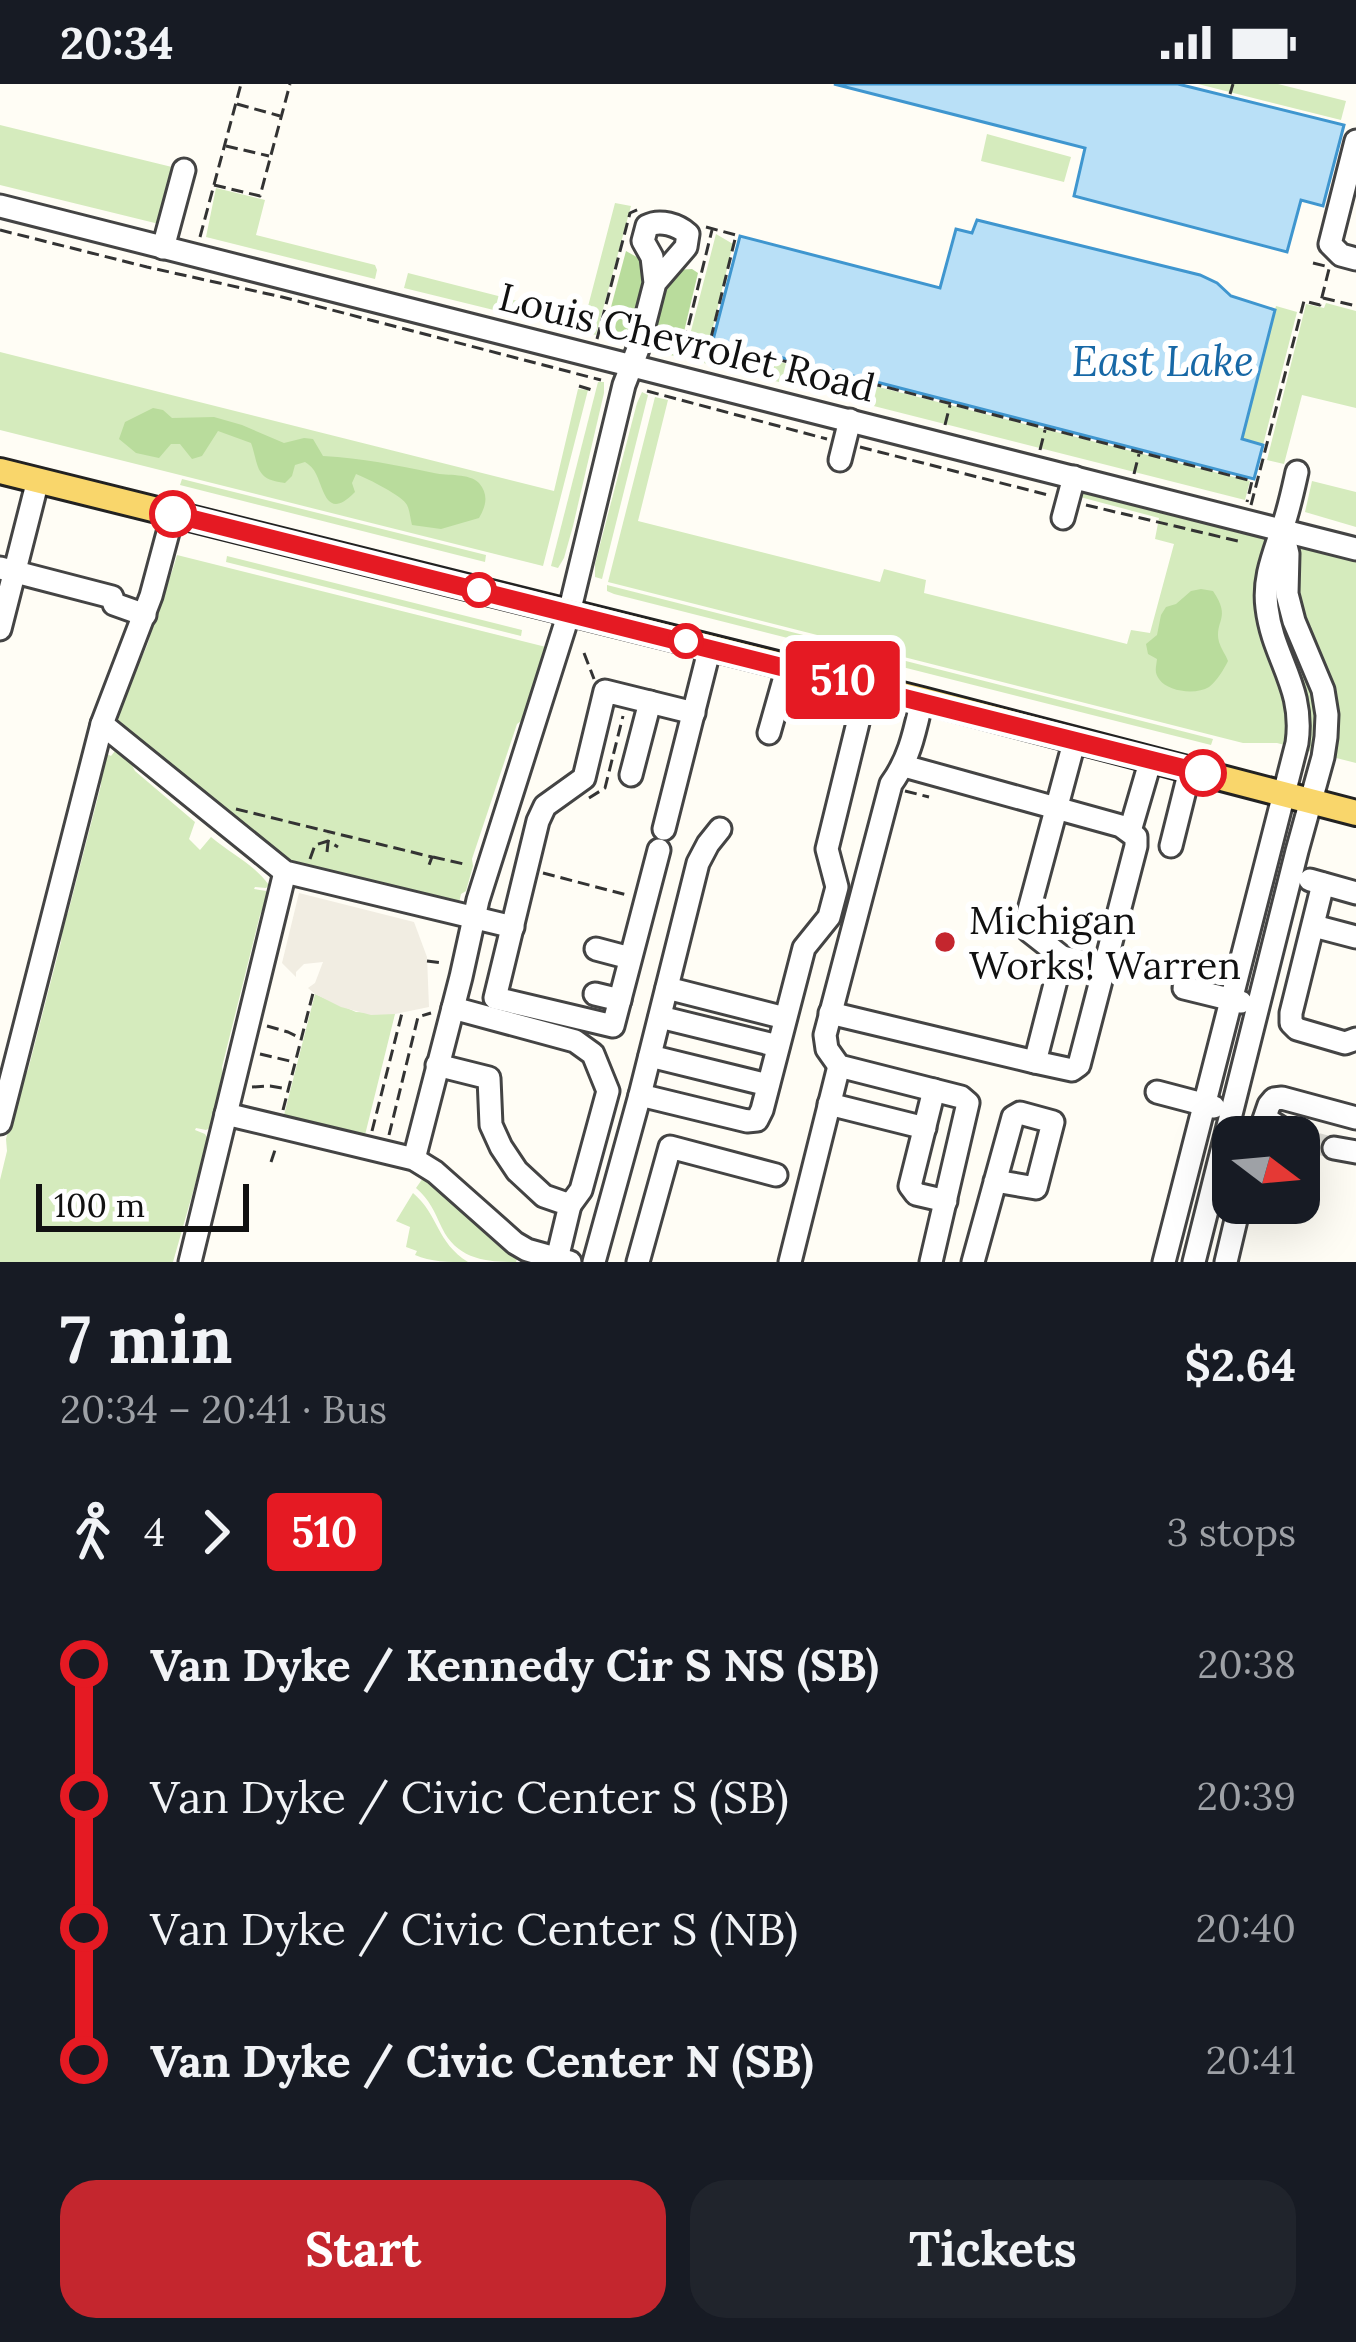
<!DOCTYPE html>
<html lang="en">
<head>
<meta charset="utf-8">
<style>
  :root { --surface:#171b24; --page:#20242c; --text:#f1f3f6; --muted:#9ea1a6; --accent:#c4262e }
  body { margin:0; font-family:Lora,serif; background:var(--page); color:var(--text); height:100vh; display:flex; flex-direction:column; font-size:45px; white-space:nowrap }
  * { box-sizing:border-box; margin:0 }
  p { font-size:39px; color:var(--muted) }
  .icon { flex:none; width:66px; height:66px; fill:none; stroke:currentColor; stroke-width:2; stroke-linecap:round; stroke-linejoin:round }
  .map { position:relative; height:1178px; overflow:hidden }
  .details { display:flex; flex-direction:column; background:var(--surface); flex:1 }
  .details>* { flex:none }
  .badge { padding:0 24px; border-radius:9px; font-size:42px; line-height:78px }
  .needle { width:78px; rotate:106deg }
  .controls { position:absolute; left:1212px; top:1032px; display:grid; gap:24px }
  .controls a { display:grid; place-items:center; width:108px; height:108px; border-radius:24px; background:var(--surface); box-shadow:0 12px 48px #0002; font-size:60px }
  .scale { position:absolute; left:36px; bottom:30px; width:213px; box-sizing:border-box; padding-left:12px; border:6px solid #111; border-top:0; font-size:33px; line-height:42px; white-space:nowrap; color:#111; -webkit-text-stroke:9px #fff; paint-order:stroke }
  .map>.badge { position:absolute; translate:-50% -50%; box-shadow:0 0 0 6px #fff }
  .legs { display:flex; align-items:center; gap:18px; height:132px; padding:0 60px; font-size:39px }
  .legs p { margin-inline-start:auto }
  .headline { display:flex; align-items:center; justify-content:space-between; height:204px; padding:0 60px }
  h1 { font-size:66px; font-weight:700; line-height:90px }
  .button { display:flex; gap:24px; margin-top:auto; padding:24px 60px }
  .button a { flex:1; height:138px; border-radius:36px; background:var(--accent); color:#fff; font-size:48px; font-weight:700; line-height:138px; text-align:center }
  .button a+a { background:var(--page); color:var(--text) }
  ul { padding:0 60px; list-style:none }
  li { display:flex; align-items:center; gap:42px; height:132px; font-size:45px }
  li i { display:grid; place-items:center; width:18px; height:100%; margin:0 15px; background:currentColor }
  li i::after { content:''; width:30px; height:30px; margin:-15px; border:9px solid; border-radius:50%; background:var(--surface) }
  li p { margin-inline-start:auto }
  li:first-child i { background:linear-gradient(#0000 50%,currentColor 0) }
  li:last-child i { background:linear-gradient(currentColor 50%,#0000 0) }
  .status { display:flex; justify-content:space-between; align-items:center; height:84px; padding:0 60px; background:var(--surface); direction:ltr }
  .status svg { height:33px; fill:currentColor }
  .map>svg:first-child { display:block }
  .green { fill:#d5ebbd }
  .forest { fill:#b9dc9c }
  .plaza { fill:#f1ede2 }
  .water { fill:#b9e0f7; stroke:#3f96cf; stroke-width:3 }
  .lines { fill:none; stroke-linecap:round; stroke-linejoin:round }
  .minor-tunnel { stroke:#dbdad3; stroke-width:21; stroke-dasharray:21 10; stroke-linecap:butt }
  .minor-casing { stroke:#444; stroke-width:27 }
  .major-casing { stroke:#222; stroke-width:30 }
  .path { stroke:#333; stroke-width:3; stroke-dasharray:12 6; stroke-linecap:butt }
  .minor { stroke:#fff; stroke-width:21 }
  .major { stroke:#f9d66b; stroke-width:24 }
  .line-1-casing { stroke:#fff; stroke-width:27 }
  .line-1 { stroke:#e51a23; stroke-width:18 }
  .stop-1-dot { fill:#fff; stroke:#e51a23; stroke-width:6 }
  .poi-dot { fill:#c4262e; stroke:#fff; stroke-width:4.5 }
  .labels { text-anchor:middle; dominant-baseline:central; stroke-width:12; stroke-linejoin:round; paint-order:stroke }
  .street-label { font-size:39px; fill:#111; stroke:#fff }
  .poi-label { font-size:39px; fill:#111; stroke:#fff; text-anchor:start }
  .water-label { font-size:42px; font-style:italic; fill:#1768a6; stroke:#fff }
</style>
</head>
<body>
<div class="status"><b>20:34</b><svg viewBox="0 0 49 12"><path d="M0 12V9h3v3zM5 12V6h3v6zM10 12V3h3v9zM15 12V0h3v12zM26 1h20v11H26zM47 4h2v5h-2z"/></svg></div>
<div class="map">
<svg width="1356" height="1178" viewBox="0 0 1356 1178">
  <rect width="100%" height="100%" fill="#fffdf5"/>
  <g class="green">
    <polygon points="1198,0 1278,0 1346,17 1341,36"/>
    <polygon points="0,41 176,84 159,140 0,101"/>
    <polygon points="987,50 1071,73 1064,98 981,77"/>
    <polygon points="216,104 265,116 256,151 375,181 377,186 375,195 206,153"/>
    <polygon points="615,119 631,122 596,251 404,204 408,189 585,234"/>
    <polygon points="716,150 733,160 709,260 1250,397 1245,416 684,274"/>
    <polygon points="1326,219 1356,227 1356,324 1302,311 1284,380 1267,376 1306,220 1324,224"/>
    <polygon points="1276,222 1297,228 1263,361 1241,355"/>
    <polygon points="0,268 554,407 578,305 588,306 543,482 0,346"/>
    <polygon points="598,298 604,298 604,309 573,442 564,474 558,484 551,482"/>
    <polygon points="642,308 648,311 602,495 595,493 595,480 637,319"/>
    <polygon points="655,313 668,316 638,437 880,498 884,485 926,496 924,509 1127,560 1131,546 1150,549 1174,460 1155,455 1159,434 1080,413 1084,409 1356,475 1356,679 1277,659 1243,659 608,498"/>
    <polygon points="182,395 486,471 485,478 180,401"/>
    <polygon points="1312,397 1356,408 1356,443 1305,428"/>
    <path d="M177 471 546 563 523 636 517 640 472 775 473 782 466 807 461 810 459 819 336 789 310 786 308 782 301 784 288 779 251 752 152 666 143 662 121 644 122 639 115 635C120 611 136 587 146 564 149 558 150 551 151 545 156 521 171 496 177 471Z"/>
    <polygon points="227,472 522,546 521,552 226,478"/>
    <polygon points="607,501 1213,655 1211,661 614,510 607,507"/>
    <path d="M115 667 130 677 135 687 195 738 189 755 200 766 211 753C231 770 254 780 269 801L266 804 255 803 254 805 266 807 269 811 260 831 222 983 223 992 210 1044 206 1046 196 1044 195 1046 205 1050 208 1055 173 1178H0V1096L7 1067 6 1055 21 999 28 986 61 858 63 835 68 829 101 701C99 690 101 680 107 670L111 672Z"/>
    <polygon points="315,910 356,928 395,930 365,1051 284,1031"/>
    <path d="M423 1094 503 1166 517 1175 516 1178C485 1178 457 1175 442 1144 434 1127 430 1116 416 1104Z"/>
    <path d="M413 1109C439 1131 436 1158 468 1178 449 1178 430 1178 415 1171L417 1167 406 1163 410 1143 396 1137Z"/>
  </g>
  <g class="forest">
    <polygon points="626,167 642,176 649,192 630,260 603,253"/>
    <path d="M692 185 698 189 678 273 653 266C649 244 660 204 675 186Z"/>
    <path d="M153 324 163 326 172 334 214 333 242 341 284 359 304 354 313 355 323 372C363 374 395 381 434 389 448 392 469 389 479 399 489 411 486 422 479 434L441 445 412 441C410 434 410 427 407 421 404 413 367 394 356 390L352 399 355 408C324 440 324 399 313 385 311 382 308 380 305 378L295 381 292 392 285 399C254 396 259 381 251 359L218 347 202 372 192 375 180 360H171L159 374 136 369 119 355 125 338Z"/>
    <path d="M1201 505 1213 507C1232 535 1214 536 1219 558 1221 565 1226 571 1228 577 1224 585 1217 597 1209 603 1196 611 1168 608 1159 595 1154 588 1156 584 1157 575L1148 570 1146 560 1157 551 1161 531 1166 523 1176 520 1191 507Z"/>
  </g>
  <polygon class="plaza" points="299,809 414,838 427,873 429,923 395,930 371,931 341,923 315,910 308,904 315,899 323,878 304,880 296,888 296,893 282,879"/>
  <g class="water">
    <polygon points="834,0 1178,0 1344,41 1323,122 1301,116 1287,168 1074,112 1085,64"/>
    <polygon points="977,136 1200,191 1217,199 1231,212 1275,226 1242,355 1263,361 1254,395 713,256 740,152 940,204 956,145 972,149"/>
  </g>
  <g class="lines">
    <polyline class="minor-tunnel" points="1315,1059 1334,1064"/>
    <g class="minor-casing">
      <g id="minor">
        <polyline points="1356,57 1330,160 1341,171 1356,175"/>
        <polyline points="0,122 1356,465"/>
        <polyline points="163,164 184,86"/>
        <polyline points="840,376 850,336"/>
        <polyline points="1063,434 1074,393"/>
        <polyline points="0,484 112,513 114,520 145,531"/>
        <polyline points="0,545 38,396"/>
        <path d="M922 616C915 646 910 674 891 700L825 951 827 965 839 982 961 1013 968 1019 931 1178"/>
        <polyline points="102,640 285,788 513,843"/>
        <polyline points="769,649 788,582"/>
        <polyline points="904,682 1121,742 1136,753 1136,762 1079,981 1072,986 1035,978 1062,873 1105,882"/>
        <polyline points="631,691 650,618"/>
        <polyline points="664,745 710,563"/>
        <polyline points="720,745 708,760 698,779 640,1011 747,1037 757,1036 762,1026 804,864 829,833 837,803 827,765 867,602"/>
        <polyline points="1130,747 1151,675"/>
        <polyline points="1171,762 1190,686"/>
        <polyline points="659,766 613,942 495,914 538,737 545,722 584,694 605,607 694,629"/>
        <polyline points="1310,796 1356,809"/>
        <polyline points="1323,800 1291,929 1291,939 1297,945 1345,959 1356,955"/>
        <polyline points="1314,842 1356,853"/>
        <polyline points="596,865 630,874"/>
        <polyline points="1062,873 1029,847 1026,837 1075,655"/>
        <polyline points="667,904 785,934"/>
        <polyline points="1184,904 1241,918"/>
        <polyline points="595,910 620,916"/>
        <polyline points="453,924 575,957 593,970 608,1007 581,1106 570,1121"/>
        <polyline points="830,929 1035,978"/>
        <polyline points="660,933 778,962"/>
        <polyline points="650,972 768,1001"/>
        <polyline points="437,981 489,994 491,1041 501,1063 517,1087 544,1112 570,1121 557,1175"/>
        <polyline points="934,1006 910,1102 916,1110 946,1117"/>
        <polyline points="1157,1008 1214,1023"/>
        <polyline points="829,1020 925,1044"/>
        <polyline points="226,1030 414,1075 435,1088 515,1159 527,1166 570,1178"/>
        <polyline points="1265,1034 1295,1053"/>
        <polyline points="0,1039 102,640 151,512 173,430"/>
        <polyline points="1258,1053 1269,1021 1274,1015 1282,1014 1356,1034"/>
        <polyline points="1334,1064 1356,1068"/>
        <path d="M414 1075 461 893 478 816 569 529 624 301 638 265 655 199 686 163 688 150C678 141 660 135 647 142L643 157 652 173 655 199"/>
        <polyline points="190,1178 285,788"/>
        <polyline points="594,1178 640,1011"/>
        <polyline points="638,1178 670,1063 776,1091"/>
        <polyline points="790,1178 839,982"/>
        <polyline points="973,1178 1013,1033 1020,1029 1053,1038 1036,1104 995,1097"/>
        <path d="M1164 1178 1297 659C1305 603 1273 575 1267 524 1263 494 1274 470 1283 442 1289 425 1293 406 1297 388"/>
        <polyline points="1194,1178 1297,767 1323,673 1326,653 1327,631 1323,606 1294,537 1287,510 1288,470 1282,445"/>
        <polyline points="1226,1178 1240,1119"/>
      </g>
    </g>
    <g class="major-casing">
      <polyline id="major" points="0,387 922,616 1356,729"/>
    </g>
    <g class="path">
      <polyline points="1230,10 1233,0"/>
      <polyline points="237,20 280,32"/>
      <polyline points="226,62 269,72"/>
      <polyline points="214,101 260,112 290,0"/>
      <polyline points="706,143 736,151 710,258 1252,397 1247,418"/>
      <polyline points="0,146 147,183 282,213 601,296"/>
      <polyline points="200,153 241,0"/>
      <polyline points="1313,179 1325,182"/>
      <polyline points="1323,214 1356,222"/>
      <polyline points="597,255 630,129 639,125"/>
      <polyline points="680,276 712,146"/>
      <polyline points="579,302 592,306"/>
      <polyline points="647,307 827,355"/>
      <polyline points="852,317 857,297"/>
      <polyline points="945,341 950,321"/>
      <polyline points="860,363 1048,411"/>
      <polyline points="1040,366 1045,346"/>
      <polyline points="1134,390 1139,370"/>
      <polyline points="1086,421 1242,458"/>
      <polyline points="1251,421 1304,217 1320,221 1329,185"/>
      <polyline points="584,569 594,595"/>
      <polyline points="905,707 929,713"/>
      <polyline points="589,714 605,704 623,632"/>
      <polyline points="236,725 432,773 429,781"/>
      <polyline points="327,768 329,750"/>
      <polyline points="433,773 464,780"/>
      <polyline points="310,775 315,761 328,757 338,763"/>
      <polyline points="543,789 627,811"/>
      <polyline points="427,877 443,879"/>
      <polyline points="267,942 288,948 300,954"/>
      <polyline points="260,970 294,978"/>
      <polyline points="252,1003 270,1002 287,1005"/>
      <polyline points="283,1026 313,909"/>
      <polyline points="372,1047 403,925"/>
      <polyline points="389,1051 418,933 431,929"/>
      <polyline points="271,1078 275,1066"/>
    </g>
    <use href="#minor" class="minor"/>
    <use href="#major" class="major"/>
  </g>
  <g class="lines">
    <g class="line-1-casing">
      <polyline id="line-1" points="173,430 1203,689"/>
    </g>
    <use href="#line-1" class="line-1"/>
  </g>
  <g class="stop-1-dot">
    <circle cx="173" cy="430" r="21"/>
    <circle cx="479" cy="506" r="15"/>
    <circle cx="686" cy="557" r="15"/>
    <circle cx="1203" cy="689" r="21"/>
  </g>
  <circle class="poi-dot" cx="945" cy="858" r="12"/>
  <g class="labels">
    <g class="street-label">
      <text transform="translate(687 258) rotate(14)">Louis Chevrolet Road</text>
    </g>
    <g class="poi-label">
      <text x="969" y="836">Michigan<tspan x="969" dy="45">Works! Warren</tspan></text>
    </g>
    <g class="water-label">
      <text x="1163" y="277">East Lake</text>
    </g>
  </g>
</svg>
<div class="controls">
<a><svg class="needle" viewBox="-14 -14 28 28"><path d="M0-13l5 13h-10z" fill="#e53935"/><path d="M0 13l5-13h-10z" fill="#9ea1a6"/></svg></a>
</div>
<div class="scale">100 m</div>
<b class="badge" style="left:843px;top:596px;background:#e51a23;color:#fff">510</b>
</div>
<section class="details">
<div class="headline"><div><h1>7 min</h1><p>20:34 – 20:41 · Bus</p></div><b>$2.64</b></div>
<div class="legs"><svg class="icon" aria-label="walk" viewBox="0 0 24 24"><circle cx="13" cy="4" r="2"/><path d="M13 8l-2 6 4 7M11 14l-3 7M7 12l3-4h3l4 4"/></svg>4<svg class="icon" aria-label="forward" viewBox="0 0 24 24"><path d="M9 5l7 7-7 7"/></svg><b class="badge" style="background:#e51a23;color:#fff">510</b><p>3 stops</p></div>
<ul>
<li><i style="color:#e51a23"></i><b>Van Dyke / Kennedy Cir S NS (SB)</b><p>20:38</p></li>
<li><i style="color:#e51a23"></i><span>Van Dyke / Civic Center S (SB)</span><p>20:39</p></li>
<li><i style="color:#e51a23"></i><span>Van Dyke / Civic Center S (NB)</span><p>20:40</p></li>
<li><i style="color:#e51a23"></i><b>Van Dyke / Civic Center N (SB)</b><p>20:41</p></li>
</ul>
<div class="button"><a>Start</a><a>Tickets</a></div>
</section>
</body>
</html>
